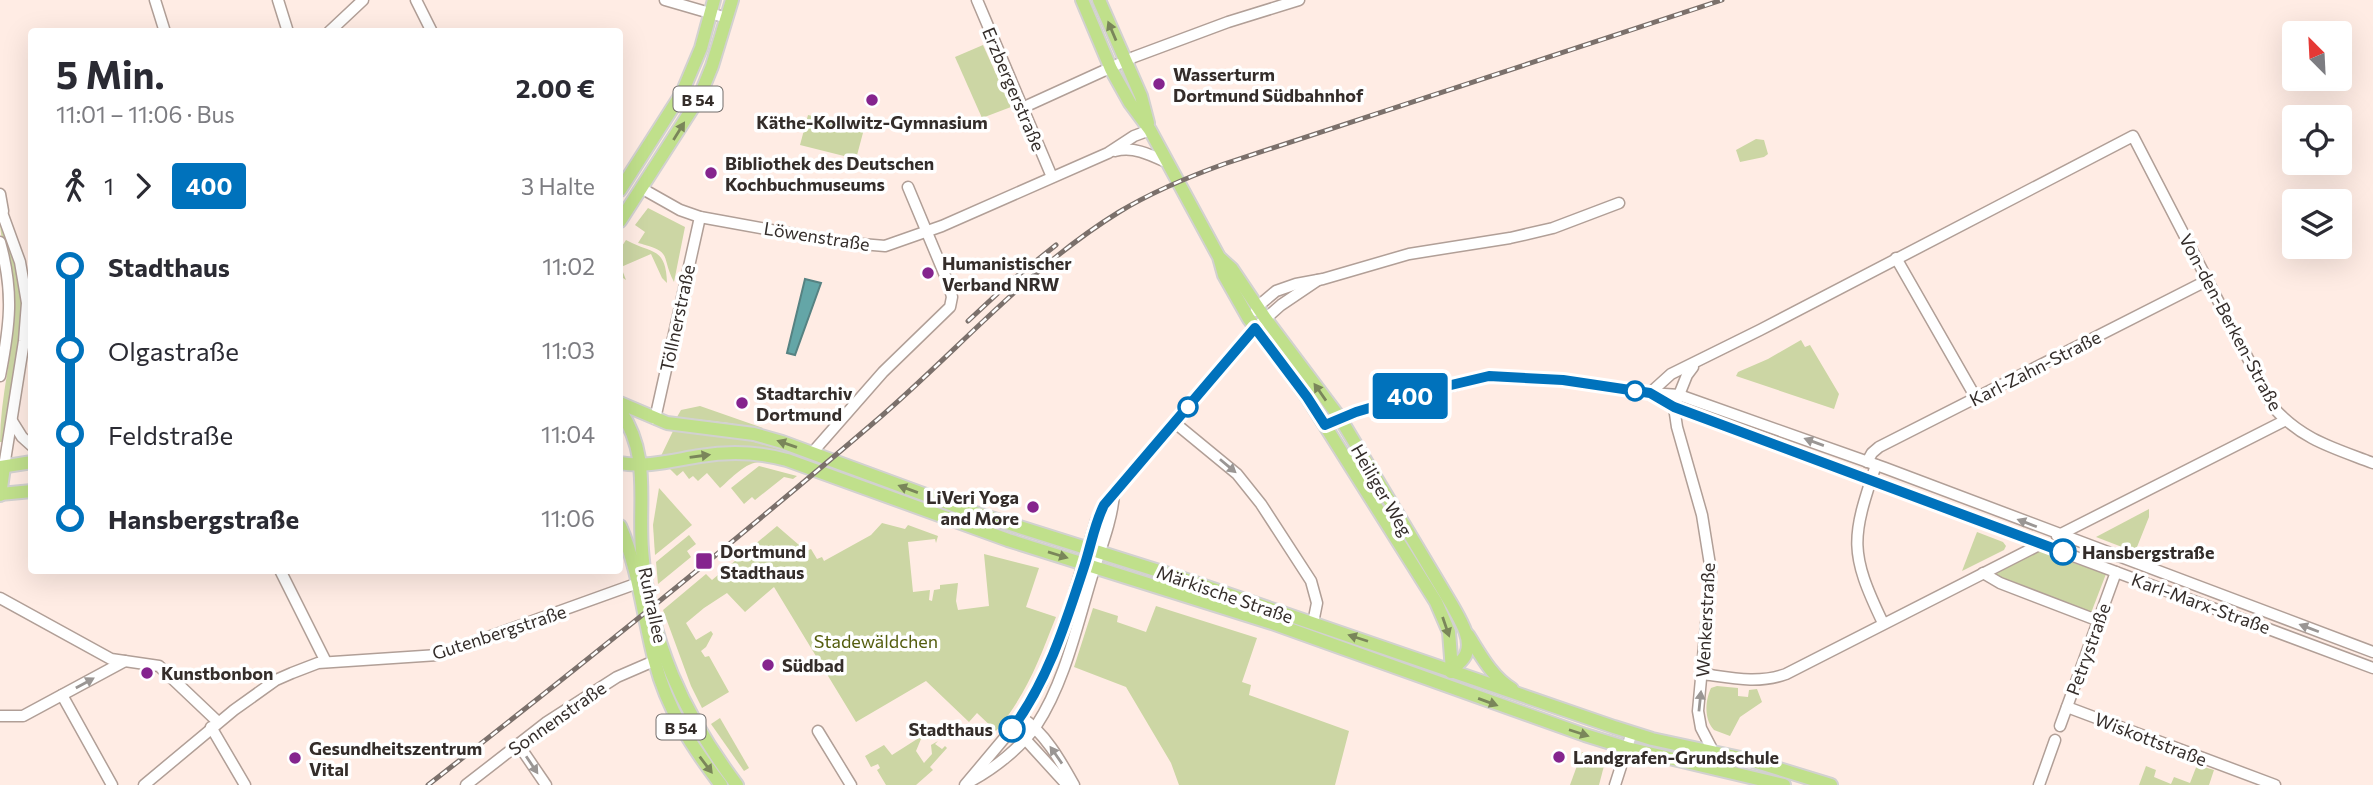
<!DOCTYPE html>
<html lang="de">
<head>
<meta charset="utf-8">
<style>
  :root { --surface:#fff; --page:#f7f7f7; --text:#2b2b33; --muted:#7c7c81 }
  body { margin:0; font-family:Commissioner,sans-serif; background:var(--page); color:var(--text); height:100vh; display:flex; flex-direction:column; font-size:26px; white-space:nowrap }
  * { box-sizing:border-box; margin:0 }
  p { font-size:23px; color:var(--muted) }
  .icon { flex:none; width:38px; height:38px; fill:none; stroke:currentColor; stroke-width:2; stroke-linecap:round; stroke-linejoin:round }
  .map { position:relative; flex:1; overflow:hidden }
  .panel { position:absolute; left:28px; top:28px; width:595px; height:546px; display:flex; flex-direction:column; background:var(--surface); border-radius:7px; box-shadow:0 7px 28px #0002 }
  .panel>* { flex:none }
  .badge { padding:0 14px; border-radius:5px; font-size:24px; line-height:46px }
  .needle { width:46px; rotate:336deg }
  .fabs { position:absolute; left:2282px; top:21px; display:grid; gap:14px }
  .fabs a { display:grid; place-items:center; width:70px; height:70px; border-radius:7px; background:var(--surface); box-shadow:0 7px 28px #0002; font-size:35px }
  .map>.badge { position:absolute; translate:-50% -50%; box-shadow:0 0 0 4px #fff }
  .legs { display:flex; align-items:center; gap:10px; height:77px; padding:0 28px; font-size:23px }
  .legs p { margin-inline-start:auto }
  .overview { display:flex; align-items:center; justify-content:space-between; height:119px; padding:0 28px }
  h1 { font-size:38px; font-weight:700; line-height:52px }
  ul { padding:0 28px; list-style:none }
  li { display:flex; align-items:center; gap:24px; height:84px; font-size:26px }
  li i { display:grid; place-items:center; width:10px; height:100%; margin:0 9px; background:currentColor }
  li i::after { content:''; width:18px; height:18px; margin:-9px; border:5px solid; border-radius:50%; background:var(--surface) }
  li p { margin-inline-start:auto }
  li:first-child i { background:linear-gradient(#0000 50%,currentColor 0) }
  li:last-child i { background:linear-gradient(currentColor 50%,#0000 0) }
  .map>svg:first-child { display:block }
  .green { fill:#ccd6a4 }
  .water { fill:#64a6a7; stroke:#568282; stroke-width:2 }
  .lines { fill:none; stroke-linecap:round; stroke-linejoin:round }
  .minor-casing { stroke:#b19f97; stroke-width:13 }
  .major-casing { stroke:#d2d1d0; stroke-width:16 }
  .minor { stroke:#fff; stroke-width:10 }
  .major { stroke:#c0e08b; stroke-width:12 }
  .rail-casing { stroke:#7b706b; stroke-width:5 }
  .rail { stroke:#fff; stroke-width:2.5; stroke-dasharray:8; stroke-linecap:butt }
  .oneway { fill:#7a865a }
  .oneway2 { fill:#9a9694 }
  .line-1-casing { stroke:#fff; stroke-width:16 }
  .line-1 { stroke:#0072bc; stroke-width:10 }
  .poi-dot { fill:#85248e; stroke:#fff; stroke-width:2.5 }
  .stop-1-dot { fill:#fff; stroke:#0072bc; stroke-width:3.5 }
  .labels { text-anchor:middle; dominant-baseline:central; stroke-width:7; stroke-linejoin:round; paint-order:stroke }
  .shield { fill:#fff; stroke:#716c6a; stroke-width:2 }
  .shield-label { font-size:16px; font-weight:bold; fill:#342d2a }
  .poi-label { font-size:18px; font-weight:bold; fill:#342d2a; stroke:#fff; text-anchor:start }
  .street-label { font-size:18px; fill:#342d2a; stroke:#fff }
  .stop-label { font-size:18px; font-weight:bold; fill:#342d2a; stroke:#fff; text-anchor:start }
  .park-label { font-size:18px; fill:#545d0e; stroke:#fff }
</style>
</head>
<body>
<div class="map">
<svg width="2373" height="785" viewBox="0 0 2373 785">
  <rect width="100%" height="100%" fill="#ffece4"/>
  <g class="green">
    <polygon points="983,45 1011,107 982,118 955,57"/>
    <polygon points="808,115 864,129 856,159 800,145"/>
    <polygon points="1756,139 1764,140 1768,154 1764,157 1740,162 1736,150"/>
    <path d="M648 208 685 227 674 282C660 255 674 252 638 243L645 232 635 225Z"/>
    <path d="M0 220C9 242 17 264 20 287 26 338 12 392 3 442H0C0 395 15 348 14 301 14 273 0 248 0 220Z"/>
    <path d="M626 240C651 254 666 246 667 283L662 278 651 254 621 267 626 280 620 276V249Z"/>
    <polygon points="1801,340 1805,347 1810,345 1839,394 1834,409 1736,376 1738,372 1768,359"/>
    <polygon points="700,406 763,428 760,430 729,423 677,417 681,410"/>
    <polygon points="673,431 747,440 817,459 812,462 783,454 660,458"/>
    <path d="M708 459H762V462C746 461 732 478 720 488L707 473 698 481 693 476 689 479 683 471 677 476 668 467Z"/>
    <polygon points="759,466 797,476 793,479 784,477 755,500 752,497 744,504 731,488"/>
    <polygon points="659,488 692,525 655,555 653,525"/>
    <polygon points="2149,509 2149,517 2135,552 2096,537"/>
    <path d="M882 523 905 529 908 525 938 536 936 543 935 539 908 542 913 592 930 590 929 600 932 601 934 590 940 589V585L958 583 956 601 958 610 989 606 984 554 1039 568 1026 607 1056 617C1038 662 1028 692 996 731L977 713 969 722 926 681 856 722 774 587 745 612 727 593 704 608 686 623 696 640 711 631 713 634 706 647 701 651 705 657 709 656 729 692 702 708 691 686 663 610 706 574 712 580 777 526 806 551 811 549 817 559 822 557 824 561 871 535Z"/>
    <polygon points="1977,532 2003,542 2006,546 2004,550 1962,571"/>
    <polygon points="689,535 696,544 687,551 691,557 658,584 656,562"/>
    <polygon points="2039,551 2106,574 2091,613 1997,579 1997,573"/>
    <polygon points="1156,606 1257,638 1242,682 1251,685 1249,695 1349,731 1335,785 1179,785 1171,763 1126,687 1074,667 1093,608 1118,616 1117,622 1146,632"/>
    <path d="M1717 686 1738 688V696L1748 697 1749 690 1757 689 1762 702 1740 717 1730 736 1714 730C1704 719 1705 701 1711 688Z"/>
    <polygon points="720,718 749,768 744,771 711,724"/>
    <polygon points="923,727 927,733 921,739 916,751 924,763 932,754 931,745 938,741 935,744 942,749 945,746 947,748 930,767 933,770 916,785 886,785 877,770 880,768 878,764 871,767 865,756 884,745 892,755 925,734"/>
    <polygon points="1582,752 1605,762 1599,785 1570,785"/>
    <polygon points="2197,765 2214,770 2209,785 2139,785 2146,766 2156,770 2154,777 2171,784 2174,777 2190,783"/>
  </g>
  <polygon class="water" points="805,279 821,283 795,355 787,353"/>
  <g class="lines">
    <g class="minor-casing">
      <g id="minor">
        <polyline points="155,0 165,32"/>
        <polyline points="278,0 288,32"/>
        <polyline points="416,0 432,32"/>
        <polyline points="665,0 727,18"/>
        <polyline points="977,0 1052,177"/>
        <polyline points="329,32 363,0"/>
        <polyline points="1022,108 1134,57 1228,22 1299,0"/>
        <path d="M1115 151C1134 146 1151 155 1168 163"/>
        <polyline points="641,188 680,210 700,217 838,242 885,246 942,226 1108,153 1134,136 1150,130"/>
        <polyline points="0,194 3,211"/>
        <polyline points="0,207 20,262 27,303 24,341 4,467"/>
        <path d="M0 242C14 292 10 325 0 376"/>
        <polyline points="1896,258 1976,398"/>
        <polyline points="1256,311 1257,307 1276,291 1296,284 1323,279 1409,254 1510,238 1553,228 1619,203"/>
        <path d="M1650 393 1671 374 1760 330 2133 136 2273 407C2302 440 2334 448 2373 463"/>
        <polyline points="1653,395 1674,407 2373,668"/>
        <polyline points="1677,400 1687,375 1693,367"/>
        <polyline points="1674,407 1677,427 1702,515 1711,571 1698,711 1701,728 1713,751"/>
        <polyline points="655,419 700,217"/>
        <polyline points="12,421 22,437 32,446"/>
        <polyline points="1175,423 1237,474 1261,504 1311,581 1317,603 1313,623"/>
        <polyline points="1325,425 1356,412 1489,376 1563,380 1650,393 1679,395 1885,468 2373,652"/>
        <polyline points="812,453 883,372 950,307 952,297 949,285 908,187"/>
        <polyline points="1867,462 1872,453 1879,447 2208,280"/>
        <path d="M1876 465C1851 539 1849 552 1883 623"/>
        <polyline points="2057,536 2284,421"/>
        <polyline points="280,570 326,662"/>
        <polyline points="1983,573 2000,583 2099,621"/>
        <polyline points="0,598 111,659 159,666 218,722"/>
        <path d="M1703 674C1732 678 1758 684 1786 674L2041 544"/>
        <polyline points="62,695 112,785"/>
        <polyline points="2067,707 2275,785"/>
        <polyline points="0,716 23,716 125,661"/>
        <path d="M1021 717C1045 733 1060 760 1074 785"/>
        <polyline points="1021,717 1025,739 1067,785"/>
        <polyline points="2060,726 2116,572"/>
        <polyline points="211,727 245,785"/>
        <polyline points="818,731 851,785"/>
        <polyline points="518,744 546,785"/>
        <path d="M971 781C995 768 1020 748 1036 726 1065 682 1077 625 1092 576 1100 550 1112 521 1114 494"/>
        <polyline points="144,785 234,710 276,680 292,673 318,663 438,655 638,583"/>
        <polyline points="466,785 547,722 617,677 654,661"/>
        <polyline points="965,785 1012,729 1041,684 1061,637 1096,521 1104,505 1255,328 1281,305 1318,280"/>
        <polyline points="1615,785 1632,732"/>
        <polyline points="2039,785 2055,740"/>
      </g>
    </g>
    <g class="major-casing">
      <g id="major">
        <polyline points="1082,0 1111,69 1130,103 1150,130 1219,257 1224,275 1249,319 1307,397 1436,602 1449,632 1452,670"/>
        <polyline points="1099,0 1141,96 1148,123"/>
        <polyline points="620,190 682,93 701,48 714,0"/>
        <polyline points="620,221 699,98 712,66 732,0"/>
        <path d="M1221 259 1232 269 1265 318 1340 418 1452 605C1459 618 1473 639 1466 654 1464 660 1455 666 1451 672"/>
        <polyline points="620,403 667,423 754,434 782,442 972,512 1181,578 1614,727 1652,739 1750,760 1831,785"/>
        <path d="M620 410C651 457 638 499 642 550 649 640 684 715 737 785"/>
        <path d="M620 463C646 468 674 460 700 456 730 451 758 452 787 460L1008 540 1272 623 1585 735 1627 748 1784 785"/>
        <polyline points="0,467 32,462"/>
        <polyline points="0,494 32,491"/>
        <polyline points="0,495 4,467"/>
        <path d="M620 526C639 569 643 617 655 662 667 709 692 747 721 785"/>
        <path d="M1468 635C1480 654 1492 677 1512 689"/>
      </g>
    </g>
    <use href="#minor" class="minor"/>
    <use href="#major" class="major"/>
    <g class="rail-casing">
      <g id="rail">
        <polyline points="968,321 1011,281 1056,245"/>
        <path d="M428 785C578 668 726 549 871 425 954 355 1025 270 1119 212 1152 192 1188 177 1224 164L1722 0"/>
      </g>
    </g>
    <use href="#rail" class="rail"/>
  </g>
  <defs><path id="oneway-solid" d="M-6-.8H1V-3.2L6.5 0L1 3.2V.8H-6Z" transform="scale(1.75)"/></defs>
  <g class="oneway">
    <use href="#oneway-solid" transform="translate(1112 31) rotate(-113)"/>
    <use href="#oneway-solid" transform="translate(679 131) rotate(-58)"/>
    <use href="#oneway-solid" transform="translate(1320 392) rotate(-125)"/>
    <use href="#oneway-solid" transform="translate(787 444) rotate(-161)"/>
    <use href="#oneway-solid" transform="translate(700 456) rotate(-8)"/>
    <use href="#oneway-solid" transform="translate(908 489) rotate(-160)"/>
    <use href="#oneway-solid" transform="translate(1058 555) rotate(17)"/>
    <use href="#oneway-solid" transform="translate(1446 627) rotate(71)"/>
    <use href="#oneway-solid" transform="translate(1358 638) rotate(-162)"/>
    <use href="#oneway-solid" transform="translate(1488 702) rotate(20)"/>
    <use href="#oneway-solid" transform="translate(1579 733) rotate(18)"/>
    <use href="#oneway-solid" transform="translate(706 765) rotate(53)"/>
  </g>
  <g class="oneway2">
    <use href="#oneway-solid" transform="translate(1814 442) rotate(-160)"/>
    <use href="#oneway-solid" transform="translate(1228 466) rotate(40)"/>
    <use href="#oneway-solid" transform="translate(2027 523) rotate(-159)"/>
    <use href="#oneway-solid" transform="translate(2309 628) rotate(-159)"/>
    <use href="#oneway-solid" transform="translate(85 683) rotate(-29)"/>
    <use href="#oneway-solid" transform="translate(1700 701) rotate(-84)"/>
    <use href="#oneway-solid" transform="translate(1056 755) rotate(-125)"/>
    <use href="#oneway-solid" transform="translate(532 765) rotate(56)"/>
  </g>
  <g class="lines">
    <g class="line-1-casing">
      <path id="line-1" d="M1012 729C1048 680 1065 625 1084 567 1091 546 1094 525 1104 505L1255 328 1307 397 1325 425 1356 412 1430 390 1489 376 1563 380 1650 393 1674 407 2063 552"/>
    </g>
    <use href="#line-1" class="line-1"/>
  </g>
  <g class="poi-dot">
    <circle cx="1159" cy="84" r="7"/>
    <circle cx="872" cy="100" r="7"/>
    <circle cx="711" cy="173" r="7"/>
    <circle cx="928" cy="273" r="7"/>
    <circle cx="742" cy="403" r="7"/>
    <circle cx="1033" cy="507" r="7"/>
    <rect x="695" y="552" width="18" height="18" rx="3.5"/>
    <circle cx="768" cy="665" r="7"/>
    <circle cx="147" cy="673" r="7"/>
    <circle cx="1559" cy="757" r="7"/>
    <circle cx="295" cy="758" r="7"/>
  </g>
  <g class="stop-1-dot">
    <circle cx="1635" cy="391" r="9"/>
    <circle cx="1188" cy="407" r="9"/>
    <circle cx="2063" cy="552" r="12"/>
    <circle cx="1012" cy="729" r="12"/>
  </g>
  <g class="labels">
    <g class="shield">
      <rect x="673.5" y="86.5" width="49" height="25" rx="5"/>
      <rect x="656.5" y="714.5" width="49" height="25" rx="5"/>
    </g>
    <g class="shield-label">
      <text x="698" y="99">B 54</text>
      <text x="681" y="727">B 54</text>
    </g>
    <g class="poi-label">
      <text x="1173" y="74">Wasserturm<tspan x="1173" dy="21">Dortmund Südbahnhof</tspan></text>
      <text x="872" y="122" text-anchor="middle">Käthe-Kollwitz-Gymnasium</text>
      <text x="725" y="163">Bibliothek des Deutschen<tspan x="725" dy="21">Kochbuchmuseums</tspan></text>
      <text x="942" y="263">Humanistischer<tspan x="942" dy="21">Verband NRW</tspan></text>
      <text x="756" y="393">Stadtarchiv<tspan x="756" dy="21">Dortmund</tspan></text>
      <text x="1019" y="497" text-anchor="end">LiVeri Yoga<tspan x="1019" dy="21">and More</tspan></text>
      <text x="720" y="551">Dortmund<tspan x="720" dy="21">Stadthaus</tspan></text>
      <text x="782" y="665">Südbad</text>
      <text x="161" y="673">Kunstbonbon</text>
      <text x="309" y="748">Gesundheitszentrum<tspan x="309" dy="21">Vital</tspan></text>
      <text x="1573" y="757">Landgrafen-Grundschule</text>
    </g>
    <g class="street-label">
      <text transform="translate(1014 89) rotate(67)">Erzbergerstraße</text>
      <text transform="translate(817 236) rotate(9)">Löwenstraße</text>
      <text transform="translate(677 318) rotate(-78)">Töllnerstraße</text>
      <text transform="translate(2231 322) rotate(62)">Von-den-Berken-Straße</text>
      <text transform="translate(2035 368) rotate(-27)">Karl-Zahn-Straße</text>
      <text transform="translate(1382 490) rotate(60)">Heiliger Weg</text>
      <text transform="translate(1225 594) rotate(19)">Märkische Straße</text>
      <text transform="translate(2201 603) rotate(20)">Karl-Marx-Straße</text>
      <text transform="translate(653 605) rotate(78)">Ruhrallee</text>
      <text transform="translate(1705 620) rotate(-87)">Wenkerstraße</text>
      <text transform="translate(499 632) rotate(-18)">Gutenbergstraße</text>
      <text transform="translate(2088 649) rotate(-70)">Petrystraße</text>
      <text transform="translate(557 718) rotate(-35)">Sonnenstraße</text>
      <text transform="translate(2151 739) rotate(21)">Wiskottstraße</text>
    </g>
    <g class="stop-label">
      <text x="2082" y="552">Hansbergstraße</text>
      <text x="993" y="729" text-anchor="end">Stadthaus</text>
    </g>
    <g class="park-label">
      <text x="876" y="641">Stadewäldchen</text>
    </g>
  </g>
</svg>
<div class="fabs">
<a><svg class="needle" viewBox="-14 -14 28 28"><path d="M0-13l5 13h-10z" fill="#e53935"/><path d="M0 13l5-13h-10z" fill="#7c7c81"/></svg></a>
<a><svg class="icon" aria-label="locate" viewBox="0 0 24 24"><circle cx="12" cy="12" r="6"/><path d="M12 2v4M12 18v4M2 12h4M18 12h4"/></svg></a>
<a><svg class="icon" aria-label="layers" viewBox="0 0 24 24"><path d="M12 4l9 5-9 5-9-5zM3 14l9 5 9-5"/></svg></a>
</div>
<b class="badge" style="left:1410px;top:396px;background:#0072bc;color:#fff">400</b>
<section class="panel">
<div class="overview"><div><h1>5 Min.</h1><p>11:01 – 11:06 · Bus</p></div><b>2.00 €</b></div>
<div class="legs"><svg class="icon" aria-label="walk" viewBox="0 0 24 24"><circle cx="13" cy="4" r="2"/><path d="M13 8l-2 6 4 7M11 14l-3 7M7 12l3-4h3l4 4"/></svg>1<svg class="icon" aria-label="forward" viewBox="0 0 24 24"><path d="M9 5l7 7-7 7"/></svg><b class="badge" style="background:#0072bc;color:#fff">400</b><p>3 Halte</p></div>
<ul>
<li><i style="color:#0072bc"></i><b>Stadthaus</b><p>11:02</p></li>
<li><i style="color:#0072bc"></i><span>Olgastraße</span><p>11:03</p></li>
<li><i style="color:#0072bc"></i><span>Feldstraße</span><p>11:04</p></li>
<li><i style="color:#0072bc"></i><b>Hansbergstraße</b><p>11:06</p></li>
</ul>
</section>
</div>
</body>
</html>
